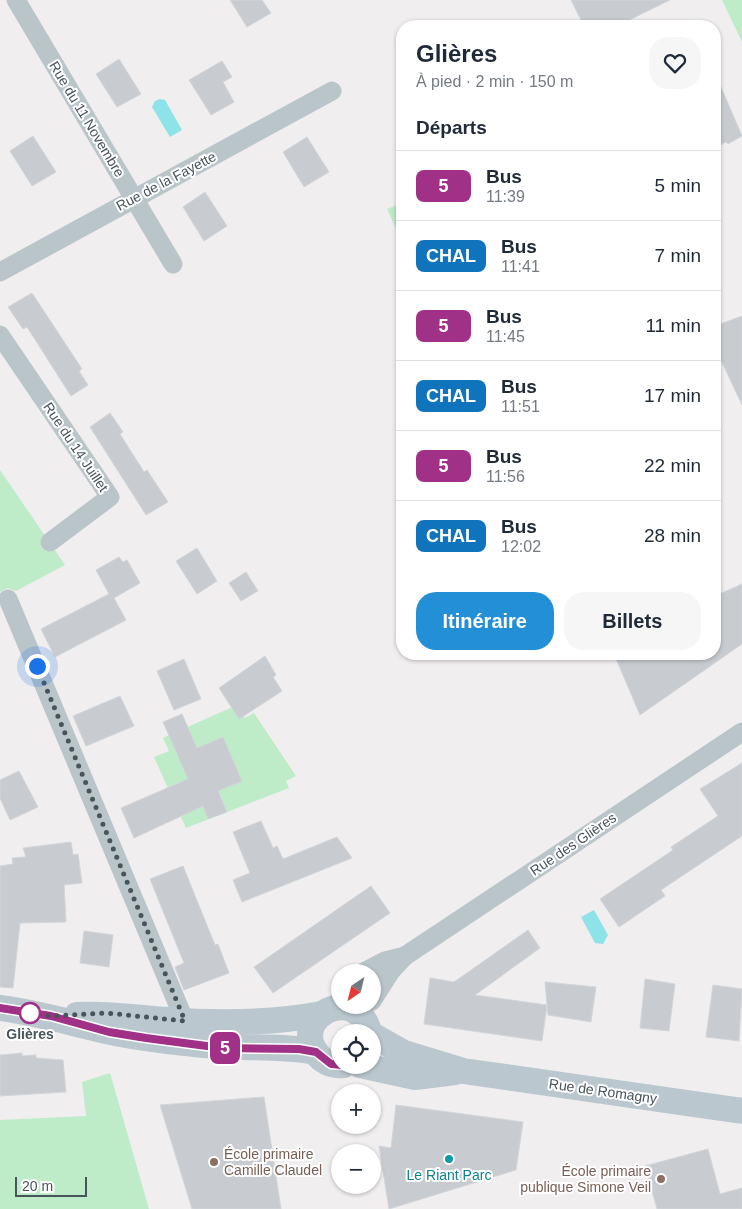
<!DOCTYPE html>
<html lang="fr">
<head>
<meta charset="utf-8">
<style>
  :root { --surface:#fff; --page:#f6f6f7; --text:#1f2937; --muted:#747a83; --line:#e0e1e3; --accent:#228fd6 }
  body { margin:0; font-family:Arial,sans-serif; background:var(--page); color:var(--text); height:100vh; display:flex; flex-direction:column; font-size:19px; white-space:nowrap }
  * { box-sizing:border-box; margin:0 }
  p { font-size:16px; color:var(--muted) }
  .icon { flex:none; width:28px; height:28px; fill:none; stroke:currentColor; stroke-width:2; stroke-linecap:round; stroke-linejoin:round }
  .map { position:relative; flex:1; overflow:hidden }
  .sheet { position:absolute; left:396px; top:20px; width:325px; height:640px; display:flex; flex-direction:column; background:var(--surface); border-radius:20px; box-shadow:0 1px 4px #0004 }
  .sheet>* { flex:none }
  .badge { padding:0 10px; border-radius:8px; font-size:18px; line-height:32px }
  .needle { width:32px; rotate:215deg }
  .controls { position:absolute; left:331px; top:964px; display:grid; gap:10px }
  .controls a { display:grid; place-items:center; width:50px; height:50px; border-radius:50%; background:var(--surface); box-shadow:0 1px 4px #0004; font-size:25px }
  .scale { position:absolute; left:15px; bottom:12px; width:72px; box-sizing:border-box; padding-left:5px; border:2px solid #47545a; border-top:0; font-size:14px; line-height:18px; white-space:nowrap; color:#47545a; -webkit-text-stroke:4px #fff; paint-order:stroke }
  .you { position:absolute; width:25px; height:25px; margin:-12px; border:4px solid #fff; border-radius:50%; background:#1a73e8; box-shadow:0 0 0 8px #1a73e833 }
  .map>.badge { position:absolute; translate:-50% -50%; box-shadow:0 0 0 2px #fff }
  h2 { padding:0 20px; font-size:19px; line-height:45px }
  .round { display:grid; place-items:center; flex:none; width:52px; height:52px; border-radius:20px; background:var(--page) }
  .overview { display:flex; align-items:center; justify-content:space-between; height:85px; padding:0 20px }
  h1 { font-size:24px; font-weight:700; line-height:38px }
  .cta { display:flex; gap:10px; margin-top:auto; padding:10px 20px }
  .cta a { flex:1; height:58px; border-radius:20px; background:var(--accent); color:#fff; font-size:20px; font-weight:700; line-height:58px; text-align:center }
  .cta a+a { background:var(--page); color:var(--text) }
  ul { padding:0; list-style:none }
  li { display:flex; align-items:center; gap:15px; height:70px; padding:0 20px; border-top:1px solid var(--line) }
  li div { flex:1 }
  li b { display:block; font-size:19px }
  li em { font-style:normal }
  li .badge { min-width:55px; font-weight:700; text-align:center }
  .map>svg:first-child { display:block }
  .green { fill:#beecc8 }
  .water { fill:#8de3e7 }
  .building { fill:#c8ccd0; stroke:#d2d5d9 }
  .lines { fill:none; stroke-linecap:round; stroke-linejoin:round }
  .street { stroke:#bac5ca; stroke-width:19 }
  .secondary { stroke:#bac7cf; stroke-width:26 }
  .line-casing { stroke:#fff; stroke-width:11 }
  .line { stroke:#a13187; stroke-width:8 }
  .walk { stroke:#47545a; stroke-width:5; stroke-dasharray:0 9 }
  .stop-dot { fill:#fff; stroke:#a13187; stroke-width:2.5 }
  .culture-dot { fill:#0f9aa8; stroke:#fff; stroke-width:2 }
  .education-dot { fill:#8d6e63; stroke:#fff; stroke-width:2 }
  .labels { text-anchor:middle; dominant-baseline:central; stroke-width:4; stroke-linejoin:round; paint-order:stroke }
  .street-label { font-size:14px; fill:#47545a; stroke:#fff }
  .stop-label { font-size:14px; font-weight:bold; fill:#47545a; stroke:#fff }
  .education-label { font-size:14px; fill:#785e54; stroke:#fff; text-anchor:start }
  .culture-label { font-size:14px; fill:#0d838f; stroke:#fff }
</style>
</head>
<body>
<div class="map">
<svg width="742" height="1209" viewBox="0 0 742 1209">
  <rect width="100%" height="100%" fill="#f0eeee"/>
  <g class="green">
    <polygon points="722,0 742,0 742,42"/>
    <polygon points="402,203 402,242 387,209"/>
    <polygon points="0,470 65,565 16,591 7,588 0,592 0,602"/>
    <polygon points="237,705 245,718 254,713 296,776 286,781 289,788 186,828 154,757 169,751 163,738"/>
    <polygon points="110,1073 149,1209 0,1209 0,1120 86,1116 82,1082"/>
  </g>
  <g class="water">
    <polygon points="160,99 165,100 182,130 170,137 152,107 155,101"/>
    <polygon points="594,910 608,935 603,944 595,943 581,917"/>
  </g>
  <g class="building">
    <polygon points="230,0 262,0 271,13 247,27"/>
    <polygon points="571,0 670,0 617,26 584,26"/>
    <polygon points="119,59 141,94 117,107 96,74"/>
    <polygon points="222,61 232,77 223,82 234,102 211,115 189,80"/>
    <polygon points="715,73 742,136 728,144 726,142 715,147"/>
    <polygon points="33,136 56,172 32,186 10,151"/>
    <polygon points="307,137 329,172 304,187 283,152"/>
    <polygon points="205,192 227,226 204,241 183,207"/>
    <polygon points="32,293 82,369 79,371 88,385 71,396 27,327 23,329 8,307"/>
    <polygon points="742,316 742,405 721,360 715,362 715,326"/>
    <polygon points="110,413 123,432 120,434 144,472 147,470 168,502 146,515 90,427"/>
    <polygon points="197,548 217,581 197,594 176,561"/>
    <polygon points="119,557 123,562 127,560 140,583 114,598 126,620 55,657 41,629 109,594 96,570"/>
    <polygon points="246,572 258,591 241,601 229,583"/>
    <polygon points="742,584 742,644 640,715 614,654 715,654 715,596"/>
    <polygon points="265,656 276,675 273,677 282,691 239,719 219,688"/>
    <polygon points="184,659 201,699 174,710 157,671"/>
    <polygon points="120,696 134,726 86,746 73,716"/>
    <polygon points="182,714 197,748 223,737 242,781 218,791 227,812 208,819 203,806 134,838 121,808 188,779 163,722"/>
    <polygon points="742,763 742,836 661,890 665,896 619,927 600,899 673,850 671,847 718,816 700,789"/>
    <polygon points="19,771 38,807 10,820 0,798 0,780"/>
    <polygon points="261,821 273,848 277,846 283,859 337,837 352,858 242,902 233,880 250,873 233,832"/>
    <polygon points="71,842 73,855 78,854 82,883 64,885 66,922 20,923 13,988 0,987 0,866 13,864 12,858 26,857 23,848"/>
    <polygon points="183,866 215,945 218,944 229,973 184,990 175,967 184,963 150,879"/>
    <polygon points="371,886 390,913 273,993 254,967"/>
    <polygon points="528,930 540,948 475,995 547,1005 542,1041 424,1024 430,978 454,982"/>
    <polygon points="84,931 113,935 109,967 80,963"/>
    <polygon points="645,979 675,984 669,1031 640,1028"/>
    <polygon points="545,982 596,987 591,1022 548,1015"/>
    <polygon points="713,985 742,989 739,1041 706,1037"/>
    <polygon points="22,1053 22,1056 36,1055 36,1058 63,1060 66,1092 0,1096 0,1055"/>
    <polygon points="264,1097 281,1209 192,1209 160,1105"/>
    <polygon points="396,1105 523,1122 516,1170 389,1209 379,1146 391,1148"/>
    <polygon points="708,1149 720,1194 742,1188 742,1209 657,1209 645,1166"/>
  </g>
  <g class="lines">
    <g class="street">
      <polyline points="16,0 173,264"/>
      <polyline points="0,272 332,91"/>
      <polyline points="0,335 110,497 50,542"/>
      <polyline points="8,599 189,1031"/>
      <polyline points="364,972 385,961 405,956"/>
      <polyline points="372,1001 391,971 405,956 742,732"/>
    </g>
    <g class="secondary">
      <path d="M0 1008C39 1013 74 1024 111 1032 139 1038 167 1041 194 1044 235 1050 275 1044 316 1052"/>
      <path d="M77 1015C108 1013 137 1018 168 1020 219 1024 272 1023 322 1014"/>
      <polyline points="372,1035 404,1053 463,1071 742,1111"/>
      <path d="M344 1065C333 1066 323 1062 316 1053 290 1016 357 983 369 1032"/>
      <polyline points="360,1065 415,1077 455,1072"/>
    </g>
  </g>
  <g class="lines">
    <g class="line-casing">
      <polyline id="line" points="0,1008 51,1016 109,1032 146,1038 222,1048 299,1049 316,1052 331,1064 343,1065"/>
    </g>
    <use href="#line" class="line"/>
    <polyline class="walk" points="30,1013 51,1016 107,1013 185,1021 37,666"/>
  </g>
  <circle class="stop-dot" cx="30" cy="1013" r="10"/>
  <circle class="culture-dot" cx="449" cy="1159" r="5"/>
  <g class="education-dot">
    <circle cx="214" cy="1162" r="5"/>
    <circle cx="661" cy="1179" r="5"/>
  </g>
  <g class="labels">
    <g class="street-label">
      <text transform="translate(87 119) rotate(59)">Rue du 11 Novembre</text>
      <text transform="translate(166 181) rotate(-28)">Rue de la Fayette</text>
      <text transform="translate(76 447) rotate(56)">Rue du 14 Juillet</text>
      <text transform="translate(573 844) rotate(-34)">Rue des Glières</text>
      <text transform="translate(603 1091) rotate(8)">Rue de Romagny</text>
    </g>
    <g class="stop-label">
      <text x="30" y="1034">Glières</text>
    </g>
    <g class="education-label">
      <text x="224" y="1154">École primaire<tspan x="224" dy="16">Camille Claudel</tspan></text>
      <text x="651" y="1171" text-anchor="end">École primaire<tspan x="651" dy="16">publique Simone Veil</tspan></text>
    </g>
    <g class="culture-label">
      <text x="449" y="1175">Le Riant Parc</text>
    </g>
  </g>
</svg>
<div class="controls">
<a><svg class="needle" viewBox="-14 -14 28 28"><path d="M0-13l5 13h-10z" fill="#e53935"/><path d="M0 13l5-13h-10z" fill="#747a83"/></svg></a>
<a><svg class="icon" aria-label="locate" viewBox="0 0 24 24"><circle cx="12" cy="12" r="6"/><path d="M12 2v4M12 18v4M2 12h4M18 12h4"/></svg></a>
<a>+</a>
<a>−</a>
</div>
<div class="scale">20 m</div>
<div class="you" style="left:37px;top:666px"></div>
<b class="badge" style="left:225px;top:1048px;background:#a13187;color:#fff">5</b>
<section class="sheet">
<div class="overview"><div><h1>Glières</h1><p>À pied · 2 min · 150 m</p></div><a class="round"><svg class="icon" aria-label="heart" viewBox="0 0 24 24"><path d="M12 20l-8-8c-3-5 5-10 8-4 3-6 11-1 8 4z"/></svg></a></div>
<h2>Départs</h2>
<ul>
<li><span class="badge" style="background:#a13187;color:#fff">5</span><div><b>Bus</b><p>11:39</p></div><em>5 min</em></li>
<li><span class="badge" style="background:#1074bc;color:#fff">CHAL</span><div><b>Bus</b><p>11:41</p></div><em>7 min</em></li>
<li><span class="badge" style="background:#a13187;color:#fff">5</span><div><b>Bus</b><p>11:45</p></div><em>11 min</em></li>
<li><span class="badge" style="background:#1074bc;color:#fff">CHAL</span><div><b>Bus</b><p>11:51</p></div><em>17 min</em></li>
<li><span class="badge" style="background:#a13187;color:#fff">5</span><div><b>Bus</b><p>11:56</p></div><em>22 min</em></li>
<li><span class="badge" style="background:#1074bc;color:#fff">CHAL</span><div><b>Bus</b><p>12:02</p></div><em>28 min</em></li>
</ul>
<div class="cta"><a>Itinéraire</a><a>Billets</a></div>
</section>
</div>
</body>
</html>
